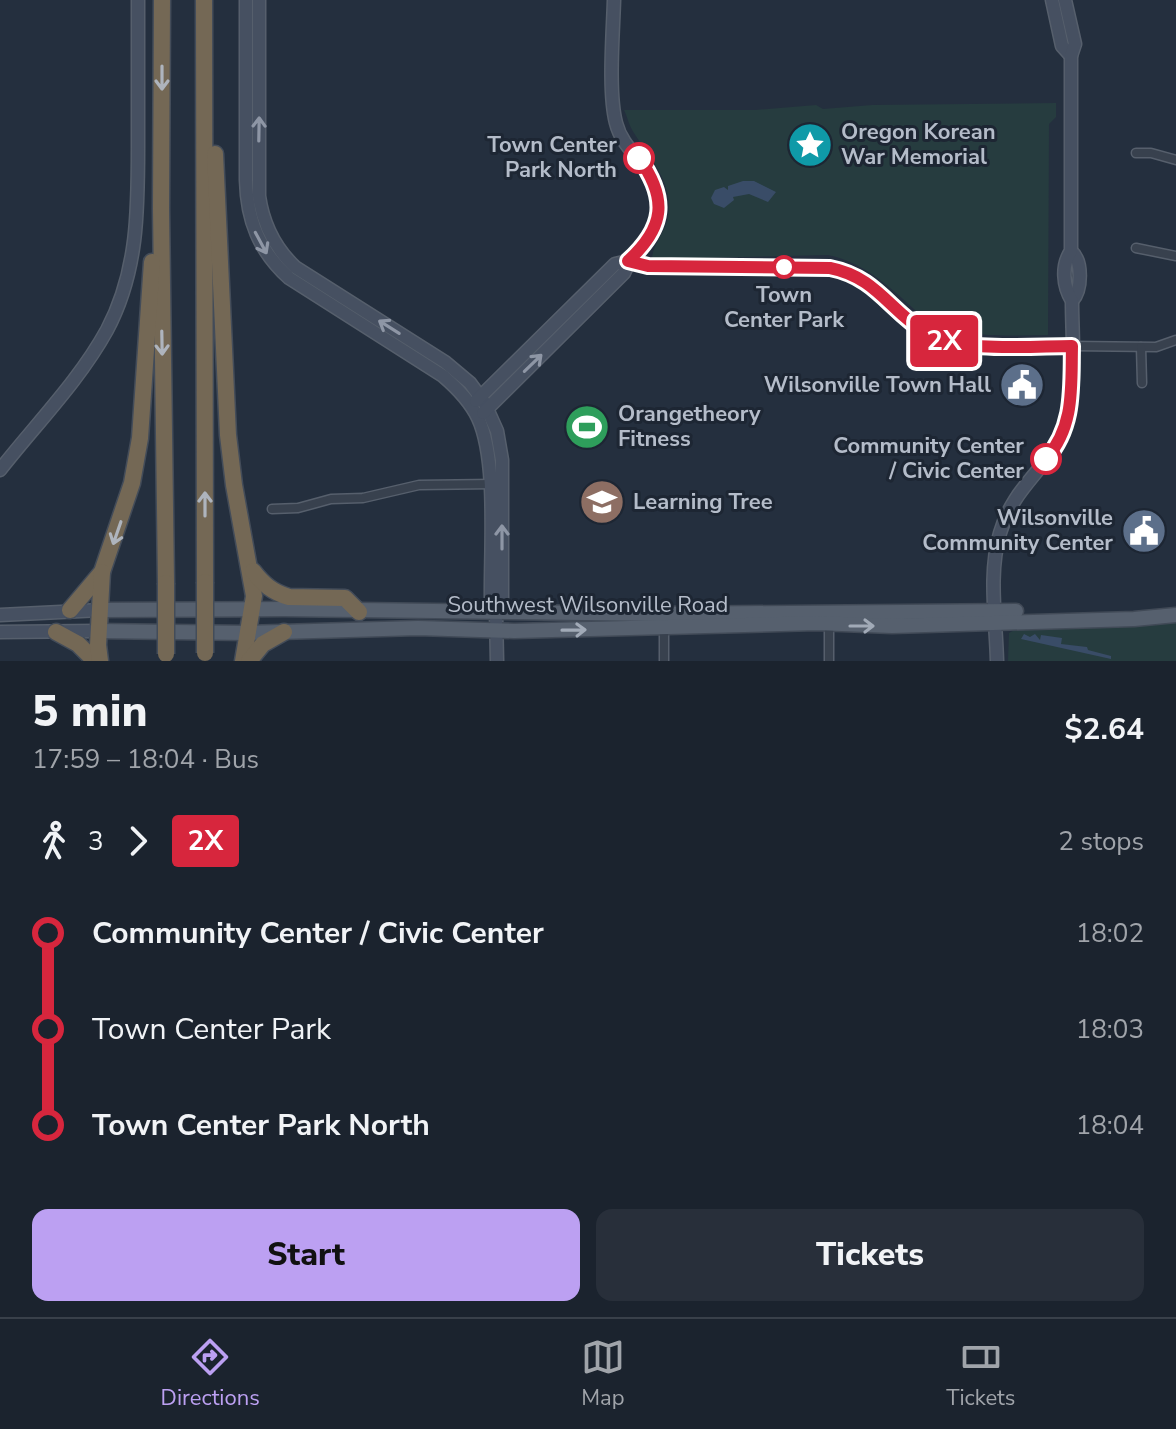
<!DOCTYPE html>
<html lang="en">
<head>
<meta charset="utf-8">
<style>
  :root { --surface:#1b232e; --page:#282f3a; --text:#f1f3f6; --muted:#a0a4aa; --line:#39404a; --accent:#bca0f2 }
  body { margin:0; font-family:"Nunito Sans",sans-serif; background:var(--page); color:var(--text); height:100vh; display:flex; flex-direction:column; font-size:30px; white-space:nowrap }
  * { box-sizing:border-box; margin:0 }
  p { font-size:26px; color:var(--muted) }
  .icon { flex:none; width:44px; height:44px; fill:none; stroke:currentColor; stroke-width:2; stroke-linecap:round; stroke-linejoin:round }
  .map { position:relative; height:661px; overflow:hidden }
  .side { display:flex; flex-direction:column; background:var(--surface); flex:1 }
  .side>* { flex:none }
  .badge { padding:0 16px; border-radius:6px; font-size:28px; line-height:52px }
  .map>.badge { position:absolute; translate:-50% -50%; box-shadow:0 0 0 4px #fff }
  .legs { display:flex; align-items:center; gap:12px; height:88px; padding:0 32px; font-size:26px }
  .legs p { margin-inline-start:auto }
  .head { display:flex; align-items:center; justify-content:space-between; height:136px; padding:0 32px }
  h1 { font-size:44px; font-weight:800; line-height:60px }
  .button { display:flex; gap:16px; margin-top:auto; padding:16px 32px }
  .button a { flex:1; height:92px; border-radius:16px; background:var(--accent); color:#111; font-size:32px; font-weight:800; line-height:92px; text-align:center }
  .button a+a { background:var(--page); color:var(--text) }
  ul { padding:0 32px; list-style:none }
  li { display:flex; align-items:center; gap:28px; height:96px; font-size:30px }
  li i { display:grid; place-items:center; width:12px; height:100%; margin:0 10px; background:currentColor }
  li i::after { content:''; width:20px; height:20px; margin:-10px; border:6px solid; border-radius:50%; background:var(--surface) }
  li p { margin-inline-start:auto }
  li:first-child i { background:linear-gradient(#0000 50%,currentColor 0) }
  li:last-child i { background:linear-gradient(currentColor 50%,#0000 0) }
  .dock { display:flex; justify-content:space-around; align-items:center; height:112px; border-top:2px solid var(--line); background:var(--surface); font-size:22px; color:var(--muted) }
  .dock a { display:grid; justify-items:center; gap:4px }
  .dock .selected { color:var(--accent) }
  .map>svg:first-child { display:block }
  .green { fill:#263c3f }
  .water { fill:#394c67 }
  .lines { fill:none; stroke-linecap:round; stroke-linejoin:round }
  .street-casing { stroke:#565f6c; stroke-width:11 }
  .secondary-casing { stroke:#565f6c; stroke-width:15 }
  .primary-casing { stroke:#414a57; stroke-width:17 }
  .highway-casing { stroke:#434c59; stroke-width:19 }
  .street { stroke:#38414e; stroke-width:8 }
  .secondary { stroke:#465061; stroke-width:12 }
  .primary { stroke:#56606e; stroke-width:14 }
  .highway { stroke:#746855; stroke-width:16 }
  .highway-bridge-casing { stroke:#434c59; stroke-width:19; stroke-linecap:butt }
  .highway-bridge { stroke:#746855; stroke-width:16 }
  .oneway { stroke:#aeb4bd }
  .oneway2 { stroke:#8e96a5 }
  .oneway3 { stroke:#a1aab7 }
  .line-1-casing { stroke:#fff; stroke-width:18 }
  .line-1 { stroke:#d7263d; stroke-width:12 }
  .stop-1-dot { fill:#fff; stroke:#d7263d; stroke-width:4 }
  .labels { text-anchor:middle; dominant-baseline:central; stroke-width:6; stroke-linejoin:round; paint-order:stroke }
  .poi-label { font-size:22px; font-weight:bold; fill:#b4bcc9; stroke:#1d2633; text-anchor:start }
  .stop-label { font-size:22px; font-weight:bold; fill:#b4bcc9; stroke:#1d2633; text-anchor:end }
  .street-label { font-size:22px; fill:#b4bcc9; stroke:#1d2633 }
</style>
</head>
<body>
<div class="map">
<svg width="1176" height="661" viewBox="0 0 1176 661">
  <rect width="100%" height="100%" fill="#242f3e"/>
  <g class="green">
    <path d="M1056 103V117L1049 124 1048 335C1007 335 965 340 929 318L926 320C896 293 868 263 828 255L652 259C652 246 665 232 668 218 674 182 651 161 634 133 629 126 628 118 624 110H755L816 105 823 109 872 105Z"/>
    <polygon points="1176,619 1176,661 1008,661 1009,633 1016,629"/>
  </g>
  <g class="water">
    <polygon points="743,181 754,181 776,192 768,202 749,194 733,197 734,200 724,208 714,204 711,198 715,190 724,187 728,190 728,186"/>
    <polygon points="1024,634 1030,637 1035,634 1040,640 1041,635 1062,638 1061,644 1087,647 1088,650 1111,656 1111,659 1021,639"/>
  </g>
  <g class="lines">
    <g class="street-casing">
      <g id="street">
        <polyline points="1136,153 1151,153 1176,160"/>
        <polyline points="1136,248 1176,256"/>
        <polyline points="1072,346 1156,347 1176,340"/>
        <polyline points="1141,347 1142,383"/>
        <polyline points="272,509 298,508 331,499 363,498 419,485 494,484"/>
        <polyline points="829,621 829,661"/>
        <polyline points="664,628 664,661"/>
      </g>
    </g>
    <g class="secondary-casing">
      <g id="secondary">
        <path d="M246 0V180C247 220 259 251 289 278L443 376C457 388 470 401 478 418 498 460 490 553 491 602L496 613 497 661"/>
        <path d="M259 0V196C263 224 274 247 295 267L445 362 470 383 484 402 497 431 502 460V603L496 613"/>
        <polyline points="1052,0 1062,46 1071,56"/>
        <path d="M1071 251C1083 261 1082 290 1072 301"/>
        <path d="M628 261 648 266 830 268C876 277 889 310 926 333 959 354 1032 346 1072 346"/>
        <polyline points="476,401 615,264 628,261"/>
        <path d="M483 413 624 273C632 251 655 241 658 216 665 168 625 159 616 123 608 92 613 34 614 0"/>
        <path d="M0 470C36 424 79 381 107 330 139 270 138 206 138 140 138 93 138 47 138 0"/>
        <polyline points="0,615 101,610"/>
        <polyline points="0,632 98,631"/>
        <path d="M997 661C996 619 988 574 1000 533 1013 489 1040 475 1059 440 1079 404 1072 343 1072 301 1063 286 1061 266 1071 251V56L1075 44 1065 0"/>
      </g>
    </g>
    <g class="primary-casing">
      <g id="primary">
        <polyline points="101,610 283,609 660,614 1016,611"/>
        <polyline points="98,631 248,633 418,628 514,631 817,623 892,626 1134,619 1176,615"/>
      </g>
    </g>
    <g class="highway-casing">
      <g id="highway">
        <polyline points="162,0 161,209 166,583"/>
        <polyline points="204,0 205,582"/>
        <polyline points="215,154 228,435 234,485 254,596 243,661"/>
        <path d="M253 571C263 584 272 592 289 597L345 598 359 612"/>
        <polyline points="70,610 102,572 132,483 140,438 152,262"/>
        <polyline points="56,632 78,644 95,661"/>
        <polyline points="100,661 98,645 102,572"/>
        <polyline points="249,661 263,644 284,632"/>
      </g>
    </g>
    <use href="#street" class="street"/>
    <use href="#secondary" class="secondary"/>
    <use href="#primary" class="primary"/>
    <use href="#highway" class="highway"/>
    <g class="highway-bridge-casing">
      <g id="highway-bridge">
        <polyline points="166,583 166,654"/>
        <polyline points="205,653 205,582"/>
      </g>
    </g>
    <use href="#highway-bridge" class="highway-bridge"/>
  </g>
  <defs><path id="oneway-shaft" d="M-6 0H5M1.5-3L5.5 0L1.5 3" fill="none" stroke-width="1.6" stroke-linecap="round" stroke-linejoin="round" transform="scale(2)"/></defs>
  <g class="oneway">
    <use href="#oneway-shaft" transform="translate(162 78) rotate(90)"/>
    <use href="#oneway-shaft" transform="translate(162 343) rotate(89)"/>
    <use href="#oneway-shaft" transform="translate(205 504) rotate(-90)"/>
    <use href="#oneway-shaft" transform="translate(117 533) rotate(109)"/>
  </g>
  <g class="oneway2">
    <use href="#oneway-shaft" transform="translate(259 129) rotate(-89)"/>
    <use href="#oneway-shaft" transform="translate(261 243) rotate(62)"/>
    <use href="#oneway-shaft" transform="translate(389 327) rotate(-148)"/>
    <use href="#oneway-shaft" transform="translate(533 363) rotate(-44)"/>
    <use href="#oneway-shaft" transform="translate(502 537) rotate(-90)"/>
  </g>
  <g class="oneway3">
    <use href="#oneway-shaft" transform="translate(862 626)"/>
    <use href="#oneway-shaft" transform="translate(574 630) rotate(-1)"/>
  </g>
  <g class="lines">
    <g class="line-1-casing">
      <path id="line-1" d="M639 158C668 199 665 227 628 261L648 266 830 268C876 277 889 310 926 333 959 353 1032 346 1072 346 1071 387 1075 426 1046 459"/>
    </g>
    <use href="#line-1" class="line-1"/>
  </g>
  <defs>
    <g id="sight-disc" transform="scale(2.3)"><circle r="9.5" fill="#0f9aa8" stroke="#1d2633"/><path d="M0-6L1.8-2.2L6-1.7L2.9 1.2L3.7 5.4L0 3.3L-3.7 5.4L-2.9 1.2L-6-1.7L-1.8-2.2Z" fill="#fff"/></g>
    <g id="civic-disc" transform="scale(2.3)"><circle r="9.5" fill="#5c6f8a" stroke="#1d2633"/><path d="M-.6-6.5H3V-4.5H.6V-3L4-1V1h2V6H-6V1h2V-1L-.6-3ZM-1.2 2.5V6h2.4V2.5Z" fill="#fff"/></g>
    <g id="stadium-disc" transform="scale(2.3)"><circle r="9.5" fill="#2e9e5b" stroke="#1d2633"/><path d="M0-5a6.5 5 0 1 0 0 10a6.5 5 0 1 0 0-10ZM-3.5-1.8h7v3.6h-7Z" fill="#fff"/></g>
    <g id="school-disc" transform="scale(2.3)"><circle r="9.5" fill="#8d6e63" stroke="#1d2633"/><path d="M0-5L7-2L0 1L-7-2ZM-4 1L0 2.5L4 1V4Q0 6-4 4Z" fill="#fff"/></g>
  </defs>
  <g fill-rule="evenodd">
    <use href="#sight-disc" x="810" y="145"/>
    <use href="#civic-disc" x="1022" y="385"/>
    <use href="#stadium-disc" x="587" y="427"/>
    <use href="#school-disc" x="602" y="502"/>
    <use href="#civic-disc" x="1144" y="531"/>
  </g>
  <g class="stop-1-dot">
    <circle cx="639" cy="158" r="14"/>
    <circle cx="784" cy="267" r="10"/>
    <circle cx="1046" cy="459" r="14"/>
  </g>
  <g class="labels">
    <g class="poi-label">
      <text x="841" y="132">Oregon Korean<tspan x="841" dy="25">War Memorial</tspan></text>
      <text x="991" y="385" text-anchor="end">Wilsonville Town Hall</text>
      <text x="618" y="414">Orangetheory<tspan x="618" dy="25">Fitness</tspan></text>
      <text x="633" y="502">Learning Tree</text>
      <text x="1113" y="518" text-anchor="end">Wilsonville<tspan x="1113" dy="25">Community Center</tspan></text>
    </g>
    <g class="stop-label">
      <text x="617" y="145">Town Center<tspan x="617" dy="25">Park North</tspan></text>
      <text x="784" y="295" text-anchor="middle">Town<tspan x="784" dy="25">Center Park</tspan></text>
      <text x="1024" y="446">Community Center<tspan x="1024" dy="25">/ Civic Center</tspan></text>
    </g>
    <g class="street-label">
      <text x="588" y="605">Southwest Wilsonville Road</text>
    </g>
  </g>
</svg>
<b class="badge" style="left:944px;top:341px;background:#d7263d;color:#fff">2X</b>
</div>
<section class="side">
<div class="head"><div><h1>5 min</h1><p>17:59 – 18:04 · Bus</p></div><b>$2.64</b></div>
<div class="legs"><svg class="icon" aria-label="walk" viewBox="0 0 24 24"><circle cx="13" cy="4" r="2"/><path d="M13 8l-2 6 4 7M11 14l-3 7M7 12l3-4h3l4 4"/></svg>3<svg class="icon" aria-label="forward" viewBox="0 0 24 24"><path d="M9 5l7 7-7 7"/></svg><b class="badge" style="background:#d7263d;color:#fff">2X</b><p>2 stops</p></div>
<ul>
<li><i style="color:#d7263d"></i><b>Community Center / Civic Center</b><p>18:02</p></li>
<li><i style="color:#d7263d"></i><span>Town Center Park</span><p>18:03</p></li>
<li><i style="color:#d7263d"></i><b>Town Center Park North</b><p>18:04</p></li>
</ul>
<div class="button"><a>Start</a><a>Tickets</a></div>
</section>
<nav class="dock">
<a class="selected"><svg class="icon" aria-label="directions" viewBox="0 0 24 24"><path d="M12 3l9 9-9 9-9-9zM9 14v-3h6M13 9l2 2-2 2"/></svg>Directions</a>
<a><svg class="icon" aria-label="map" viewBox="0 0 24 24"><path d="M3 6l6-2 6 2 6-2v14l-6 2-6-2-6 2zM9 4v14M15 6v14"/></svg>Map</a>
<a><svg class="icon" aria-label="tickets" viewBox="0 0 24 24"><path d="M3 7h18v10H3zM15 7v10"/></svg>Tickets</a>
</nav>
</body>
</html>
